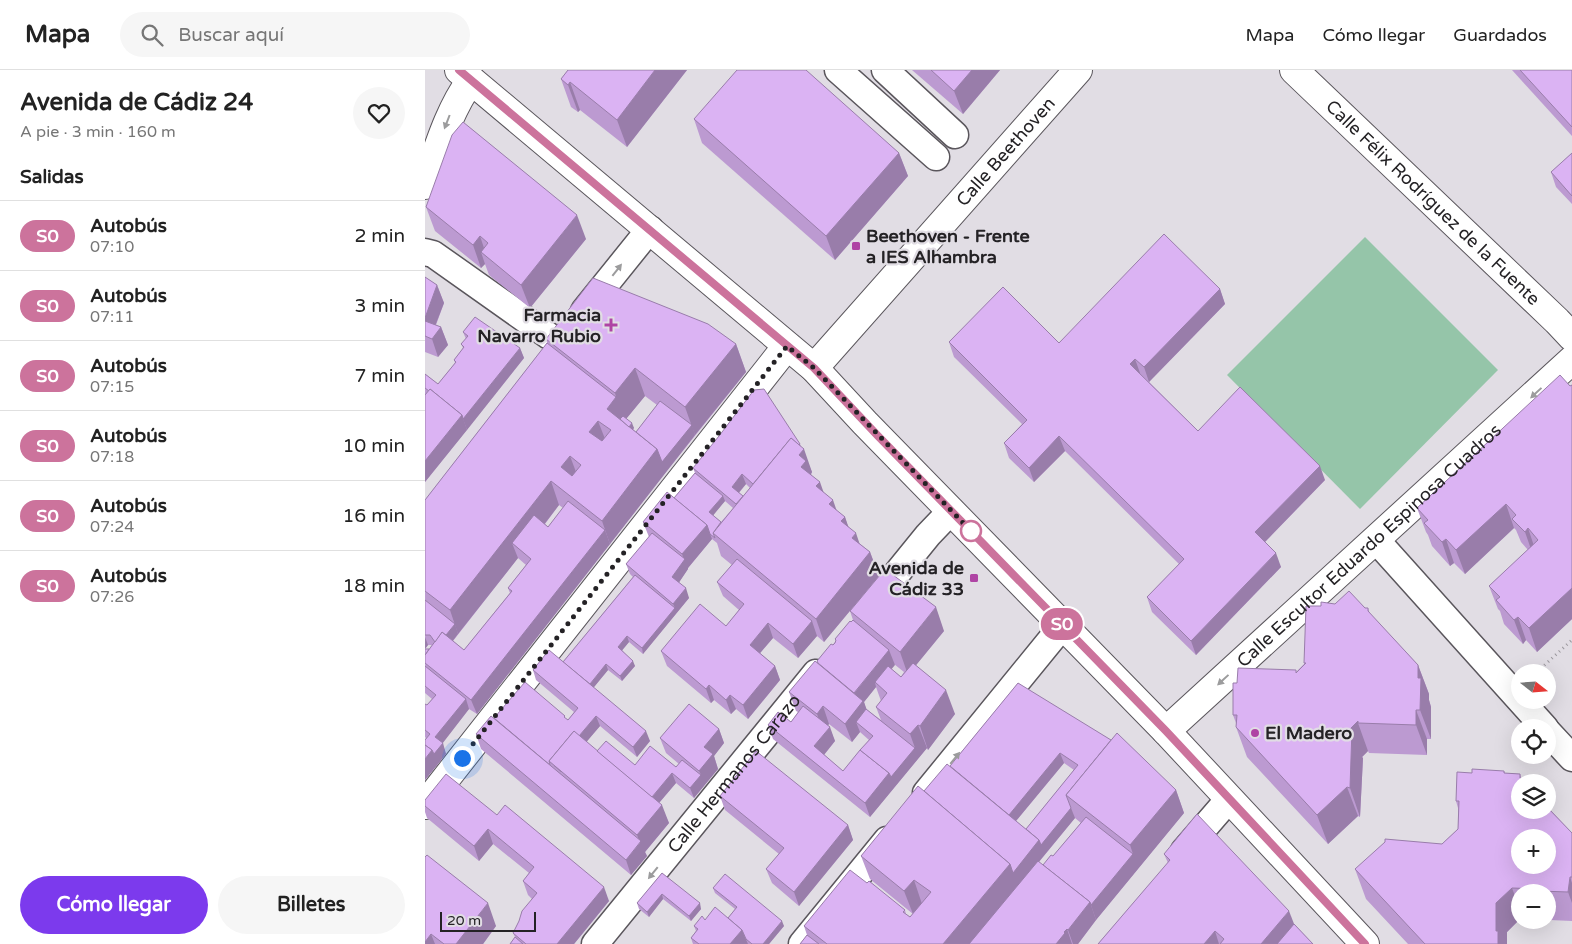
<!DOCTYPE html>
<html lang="es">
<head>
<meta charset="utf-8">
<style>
  :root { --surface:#fff; --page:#f6f6f6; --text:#222; --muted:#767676; --line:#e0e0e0; --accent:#7c3aed }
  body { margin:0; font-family:"Varela Round",sans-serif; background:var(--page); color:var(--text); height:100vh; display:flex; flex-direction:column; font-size:19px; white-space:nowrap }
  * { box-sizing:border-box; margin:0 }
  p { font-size:16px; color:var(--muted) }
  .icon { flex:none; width:28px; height:28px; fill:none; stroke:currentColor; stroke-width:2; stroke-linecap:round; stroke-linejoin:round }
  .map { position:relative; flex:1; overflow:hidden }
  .panel { display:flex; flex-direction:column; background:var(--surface); width:425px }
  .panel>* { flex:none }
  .badge { padding:0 10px; border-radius:16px; font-size:18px; line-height:32px }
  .needle { width:32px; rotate:107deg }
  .fabs { position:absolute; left:1086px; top:594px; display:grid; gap:10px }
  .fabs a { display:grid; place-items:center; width:45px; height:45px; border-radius:50%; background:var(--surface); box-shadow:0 5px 20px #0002; font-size:25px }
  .scale { position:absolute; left:15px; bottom:12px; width:96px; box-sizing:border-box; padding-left:5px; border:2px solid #242225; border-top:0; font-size:14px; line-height:18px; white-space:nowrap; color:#242225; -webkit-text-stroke:4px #e1dde4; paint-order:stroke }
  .you { position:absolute; width:25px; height:25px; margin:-12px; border:4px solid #fff; border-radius:50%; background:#1a73e8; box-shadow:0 0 0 8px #1a73e833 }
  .map>.badge { position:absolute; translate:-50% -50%; box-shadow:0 0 0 2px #fff }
  h2 { padding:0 20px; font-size:19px; line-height:45px }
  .round { display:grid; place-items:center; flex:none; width:52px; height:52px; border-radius:26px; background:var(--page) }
  .summary { display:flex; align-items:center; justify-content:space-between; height:85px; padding:0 20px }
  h1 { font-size:24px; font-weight:700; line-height:38px }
  .action { display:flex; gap:10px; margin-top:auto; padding:10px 20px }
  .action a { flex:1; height:58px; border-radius:30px; background:var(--accent); color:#fff; font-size:20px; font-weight:700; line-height:58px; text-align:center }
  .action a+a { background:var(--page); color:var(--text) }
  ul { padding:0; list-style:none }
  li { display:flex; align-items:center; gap:15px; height:70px; padding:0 20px; border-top:1px solid var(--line) }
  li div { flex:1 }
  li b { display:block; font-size:19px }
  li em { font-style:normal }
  li .badge { min-width:55px; font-weight:700; text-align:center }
  header { display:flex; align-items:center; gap:30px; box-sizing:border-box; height:70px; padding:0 25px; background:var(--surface); border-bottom:1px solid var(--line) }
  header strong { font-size:24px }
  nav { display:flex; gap:28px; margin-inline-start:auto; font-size:18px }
  .search { width:350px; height:45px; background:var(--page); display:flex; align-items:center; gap:12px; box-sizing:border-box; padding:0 18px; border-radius:28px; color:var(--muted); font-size:19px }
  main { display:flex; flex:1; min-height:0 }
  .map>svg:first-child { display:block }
  .green { fill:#95c5a9 }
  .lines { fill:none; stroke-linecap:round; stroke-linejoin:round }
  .street-casing { stroke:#5a565c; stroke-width:29 }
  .secondary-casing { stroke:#5a565c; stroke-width:30 }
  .path { stroke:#9b989e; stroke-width:3; stroke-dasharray:1 4; stroke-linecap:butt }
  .street { stroke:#fff; stroke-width:26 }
  .secondary { stroke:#fff; stroke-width:28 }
  .wall { fill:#bc9ad1; fill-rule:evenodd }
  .shaded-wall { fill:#997daa }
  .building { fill:#dbb3f3; stroke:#997daa; fill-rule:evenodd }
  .oneway { fill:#9c9c9d }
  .line-casing { stroke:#fff; stroke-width:11 }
  .line { stroke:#cc739c; stroke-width:8 }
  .walk { stroke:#242225; stroke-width:5; stroke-dasharray:0 9 }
  .poi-dot { fill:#af44a4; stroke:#e1dde4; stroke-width:2 }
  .stop-dot { fill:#fff; stroke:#cc739c; stroke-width:2.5 }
  .labels { text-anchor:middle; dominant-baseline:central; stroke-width:4.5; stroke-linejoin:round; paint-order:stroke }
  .street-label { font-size:18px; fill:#242225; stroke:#e1dde4 }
  .poi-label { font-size:18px; font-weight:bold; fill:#242225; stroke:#e1dde4; text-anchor:start }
</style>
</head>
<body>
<header>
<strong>Mapa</strong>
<div class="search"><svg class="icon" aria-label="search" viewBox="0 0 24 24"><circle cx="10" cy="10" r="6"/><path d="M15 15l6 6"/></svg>Buscar aquí</div>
<nav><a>Mapa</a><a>Cómo llegar</a><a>Guardados</a></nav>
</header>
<main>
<section class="panel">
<div class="summary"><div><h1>Avenida de Cádiz 24</h1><p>A pie · 3 min · 160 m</p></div><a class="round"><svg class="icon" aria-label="heart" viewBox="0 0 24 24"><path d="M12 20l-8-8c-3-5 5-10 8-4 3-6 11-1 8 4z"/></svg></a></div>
<h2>Salidas</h2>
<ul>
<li><span class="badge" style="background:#cc739c;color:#fff">S0</span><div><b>Autobús</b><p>07:10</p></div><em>2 min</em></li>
<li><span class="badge" style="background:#cc739c;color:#fff">S0</span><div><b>Autobús</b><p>07:11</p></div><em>3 min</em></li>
<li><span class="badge" style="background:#cc739c;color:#fff">S0</span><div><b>Autobús</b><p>07:15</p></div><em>7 min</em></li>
<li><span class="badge" style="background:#cc739c;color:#fff">S0</span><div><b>Autobús</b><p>07:18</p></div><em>10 min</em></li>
<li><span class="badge" style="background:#cc739c;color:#fff">S0</span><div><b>Autobús</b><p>07:24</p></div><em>16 min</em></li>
<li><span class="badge" style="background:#cc739c;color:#fff">S0</span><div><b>Autobús</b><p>07:26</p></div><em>18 min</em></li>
</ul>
<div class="action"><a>Cómo llegar</a><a>Billetes</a></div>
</section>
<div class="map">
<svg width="1147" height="874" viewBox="0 0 1147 874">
  <rect width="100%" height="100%" fill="#e1dde4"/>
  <polygon class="green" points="940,167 1073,300 935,439 802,305"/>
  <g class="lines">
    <g class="street-casing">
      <g id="street">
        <polyline points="413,0 511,87"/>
        <polyline points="460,0 530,65"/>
        <polyline points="0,182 8,184 124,266"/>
        <polyline points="159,241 225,159"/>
        <polyline points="951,470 1120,658"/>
        <polyline points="447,534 503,465 526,441"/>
        <polyline points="1122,661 1147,688"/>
        <polyline points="501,723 638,555"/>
        <polyline points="759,781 804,729"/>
        <path id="s1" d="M170 874 391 603"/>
        <polyline points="377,874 462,770"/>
      </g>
    </g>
    <g class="secondary-casing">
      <g id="secondary">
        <polyline points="34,0 389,298 440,353 741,661 940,874"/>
        <path id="s2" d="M869 0 1132 251 1147 267"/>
        <path d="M0 115C13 79 23 42 46 10"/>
        <path id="s3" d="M389 298 653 0"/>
        <path id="s4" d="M741 661 1147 290"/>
        <polyline points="0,735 362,276"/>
      </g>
    </g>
    <polyline class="path" points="1112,602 1147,570"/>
    <use href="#street" class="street"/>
    <use href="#secondary" class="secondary"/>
  </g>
  <g class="wall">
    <polygon points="143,0 262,0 202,77 155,40 153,42 146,37 136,9"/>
    <polygon points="487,0 575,0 538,44"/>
    <polygon points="1087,0 1147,0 1147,66"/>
    <polygon points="269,49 474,83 483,106 410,190 277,73"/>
    <polygon points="1147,83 1147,134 1131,117 1126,102"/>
    <polygon points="1,137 161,169 105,238 64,205 60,194 56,198 10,161"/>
    <polygon points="0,207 12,215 19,233 11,255 16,257 23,275 13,287 0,282"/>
    <polygon points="795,219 800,234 724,312 715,303 773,361 900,410 840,472 856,497 771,585 727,542 722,527 754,494 640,381 609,412 584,388 579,373 597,354 529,287 524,272 634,273"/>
    <polygon points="38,262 95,278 99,288 0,412 0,304 13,314 30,293 29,290 38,278 36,274 41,269"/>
    <path d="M121 269 311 274 321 302 241 402 185 474 52 644 44 639 17 673 21 684 0 710V670L1 668 0 667V634L2 635 7 629 0 623V579H4L7 575H3L0 579V430L122 273ZM220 326 232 335 211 362 208 359 209 358 201 349ZM134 435 138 438 123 457 120 454ZM93 488 101 495 83 518 85 523 39 580 28 571Z"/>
    <polygon points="1147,315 1147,549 1112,582 1101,570 1098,574 1079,554 1075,541 1073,539 1064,516 1103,480 1096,472 1091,460 1089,458 1040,504 1029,493 1025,496 1007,476 1003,465 1001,462 992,438"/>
    <path d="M375 376 387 402 386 404V405L411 440 420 447 423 457 435 474 445 482 454 506 399 572 392 566 373 588 348 568 335 583 350 596 355 610 323 649 311 639 306 644 289 630 286 633 242 596 236 581 301 556 314 540 298 526 292 512 307 495 296 486 292 473 287 469 263 498V499L254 512 264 528 218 584 204 572 197 580 210 596 197 611 183 600 168 618 225 671 212 687 175 656 161 672 172 681 210 695 251 697 254 694 241 683 235 668 294 659 299 673 289 686 293 699 269 728 251 713 234 733 244 753 220 782 222 786 206 805 56 679 51 664 69 648 141 649 143 650 149 642 111 610 108 600 138 592 208 507 205 504 201 494 224 467 218 452 249 428 270 403 268 398ZM321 414 325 418 318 426 314 423ZM300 431 308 438 296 452 288 445Z"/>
    <polygon points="896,536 943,538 945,544 993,595 1004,624 1004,630 1006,637 1006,669 1002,669 1002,685 944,683 943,681 937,687 938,688 935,747 933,746 903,774 822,687 811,657 811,653 808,645 812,613 871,600 871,602 879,594 879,593"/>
    <path d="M425 541 519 561 491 595 530 644 503 680 502 678 445 747 348 669 343 655 366 652 373 642 371 641 364 622 392 593V591L411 571 410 569 428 550ZM469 594 479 602 476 607 466 599ZM451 617 456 631 451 637 456 650 441 639 439 632ZM404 654 427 672 435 662 444 670 418 701 399 685 410 671 403 655Z"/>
    <path d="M593 613 751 720 759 743 671 850 653 874H375L382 865 379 856 442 813 480 840 481 844 485 847 488 844 445 809 436 786 499 721 525 696ZM639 693 649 700 601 759 591 751ZM650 748 656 753 628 786 618 795 614 792Z"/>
    <polygon points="1079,701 1080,703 1095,704 1097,710 1147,763 1147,851 1125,850 1124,848 1122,848 1122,822 1095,822 1095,849 1082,862 1082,874 983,874 941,829 930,799 1017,774 1033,759 1033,738 1031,731"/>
    <polygon points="295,726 423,755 428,770 374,836 347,813 341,799 354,784 300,740"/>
    <polygon points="0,730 72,745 184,831 149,874 85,874 90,867 88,863 107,829 103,825 98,811 104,803 68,774 54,791 2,748 0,742"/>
    <polygon points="739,784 869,854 888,874 673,874 743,793"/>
    <polygon points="0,787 71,856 58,874 0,874"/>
    <polygon points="237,803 276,839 266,851 238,829 224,847 214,839 212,833"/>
    <polygon points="288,818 359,856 344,874 268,874 266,868 271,861 269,856 280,850 303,848 310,839 290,823"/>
  </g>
  <g class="shaded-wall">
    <polygon points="230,0 262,0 202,77 192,50"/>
    <polygon points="547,0 575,0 538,44 529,21"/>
    <polygon points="145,12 155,40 153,42 143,15"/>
    <polygon points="474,83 483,106 410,190 401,166"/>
    <polygon points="152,145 161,169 105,238 96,215"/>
    <polygon points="55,166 62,187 56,182 60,194 56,198 48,175"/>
    <polygon points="12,215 19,233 5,269 0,254 0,248"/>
    <polygon points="795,219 800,234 724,312 719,297"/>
    <polygon points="16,257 23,275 13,287 7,269"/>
    <polygon points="311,274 321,302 270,365 260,337"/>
    <polygon points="95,278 99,288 42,360 38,349"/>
    <polygon points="710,289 715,303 710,308 705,294"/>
    <polygon points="210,298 220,326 192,360 182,339 191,327 190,323"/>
    <polygon points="37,345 42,360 0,412 0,391"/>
    <polygon points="173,351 182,374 173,385 164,362"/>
    <polygon points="207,353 209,358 200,370 198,365"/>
    <polygon points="267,355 270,365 185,474 177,451 232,379"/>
    <polygon points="634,366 640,381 609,412 604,398"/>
    <polygon points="375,374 377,381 379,379 387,402 386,404 390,414 325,452"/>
    <polygon points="145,386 154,410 145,421 136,397"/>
    <polygon points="895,396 900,410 835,477 830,462"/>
    <polygon points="317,404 321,414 310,427 307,417"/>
    <polygon points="126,411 134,435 98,482 87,473 93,488 33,564 25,540"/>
    <polygon points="395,412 403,435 391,416"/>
    <polygon points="298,426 300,431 286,448 284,442"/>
    <polygon points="408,430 416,453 404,434"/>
    <polygon points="1081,434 1089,458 1040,504 1031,480"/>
    <polygon points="420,447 428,470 416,451"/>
    <polygon points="282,455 287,469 263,498 263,499 251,517 247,507 259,490 257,484"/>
    <polygon points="1103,458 1111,482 1108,485 1100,462"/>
    <polygon points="180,460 185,474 52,644 46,630"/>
    <polygon points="431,463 439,487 427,468"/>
    <polygon points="1021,469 1029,493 1025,496 1017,472"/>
    <polygon points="445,482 454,506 399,572 391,549"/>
    <polygon points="851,483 856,497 771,585 766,571"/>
    <polygon points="261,518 264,528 218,584 217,578 250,538 248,534"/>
    <polygon points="1147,518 1147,549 1112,582 1104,558"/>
    <polygon points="511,537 519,561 483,605 475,582"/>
    <polygon points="1093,547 1101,570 1098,574 1089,550"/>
    <polygon points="387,551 392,566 373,588 368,574"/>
    <polygon points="343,553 348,568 330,589 325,575"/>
    <polygon points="30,554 33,564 16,586 12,576"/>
    <polygon points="202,566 204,572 195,583 193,577"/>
    <polygon points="0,567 3,575 0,579"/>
    <polygon points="464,580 470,595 453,615 450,612 451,617 439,632 445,649 431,652 435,662 427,672 420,654 428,625"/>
    <polygon points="208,591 210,596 197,611 195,606"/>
    <polygon points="181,594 183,600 165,622 163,617"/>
    <polygon points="993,595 1004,624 1004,630 1006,637 1006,669 995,640 993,608"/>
    <polygon points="350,596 355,610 323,649 318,635"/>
    <polygon points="284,615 289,630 286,633 281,619"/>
    <polygon points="521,620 530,644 503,680 495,656"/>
    <polygon points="305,625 311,639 306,644 301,630"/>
    <polygon points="41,629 44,639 14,678 10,667"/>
    <polygon points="398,636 404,654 398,662 392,644"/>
    <polygon points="991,640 1002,669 1002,685 991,655"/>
    <polygon points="171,646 175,656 136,702 129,696"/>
    <polygon points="933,651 933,653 943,681 937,687 938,688 935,747 925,718 925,659"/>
    <polygon points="493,655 502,678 445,747 440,733 464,703 490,678 485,664"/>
    <polygon points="405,657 410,671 394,691 389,676"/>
    <polygon points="294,659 299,673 289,686 293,699 269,728 265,718 276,705 274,701 279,677"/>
    <polygon points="221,661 225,671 212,687 208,677"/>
    <polygon points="18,673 21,684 0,710 0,689 7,680"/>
    <polygon points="635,683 639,693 586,757 582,747"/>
    <polygon points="247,703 251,713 228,740 225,730"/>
    <polygon points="922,717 933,746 903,774 892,745"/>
    <polygon points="751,720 759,743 671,850 666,835 708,784 705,775"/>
    <polygon points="237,735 244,753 220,782 222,786 206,805 201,790 215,773 212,765"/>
    <polygon points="646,738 650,748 546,874 518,874 585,794 614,770"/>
    <polygon points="423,755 428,770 374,836 369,822"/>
    <polygon points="63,759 68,774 54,791 49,776"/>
    <polygon points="1145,807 1147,813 1147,833 1143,822"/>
    <polygon points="489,810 497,834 488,844 479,821"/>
    <polygon points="179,817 184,831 149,874 132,874"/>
    <polygon points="1087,818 1095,840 1095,849 1082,862 1082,874 1073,874 1071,861 1071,833"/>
    <polygon points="237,824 238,829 224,847 222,842"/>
    <polygon points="665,832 671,850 653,874 648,874 643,860"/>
    <polygon points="63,833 71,856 58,874 31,874"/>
    <polygon points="275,833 276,839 266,851 264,846"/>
    <polygon points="864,841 873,864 864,874 836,874"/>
    <polygon points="357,851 359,856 344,874 338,874"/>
    <polygon points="642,859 647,874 631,874 639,862"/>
    <polygon points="317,860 323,874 305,874"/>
    <polygon points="790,861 794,874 779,874"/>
    <polygon points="6,864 10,874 0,874 0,872"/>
  </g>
  <g class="building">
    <polygon points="143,0 230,0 192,50 145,12 143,15 136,9"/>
    <polygon points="312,0 381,0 474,83 401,166 269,49"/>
    <polygon points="506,0 547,0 529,21"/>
    <polygon points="1095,0 1147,0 1147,57"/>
    <polygon points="38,52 152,145 96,215 56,182 63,173 55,166 48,175 1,137 27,65"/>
    <polygon points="1147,83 1147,126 1126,102"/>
    <polygon points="739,164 795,219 719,297 710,289 705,294 773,361 815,317 895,396 830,462 851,483 766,571 722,527 759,489 634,366 604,398 579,373 602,350 524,272 578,217 634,273"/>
    <polygon points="0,207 12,215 0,248"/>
    <polygon points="168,208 283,254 311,274 260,337 210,298 190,323 121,269"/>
    <polygon points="50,247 95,278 38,349 37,345 5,319 4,321 0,318 0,304 13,314 31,292 29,290 39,277 36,274 43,266 38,262"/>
    <polygon points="0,251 16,257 7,269 0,266"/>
    <path d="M122 273 191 327 182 339 232 379 177 451 126 411 25 540 0 521V430ZM173 351 186 360 177 371 164 362ZM145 386 156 395 147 406 136 397Z"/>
    <polygon points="1135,305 1145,316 1147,315 1147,518 1104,558 1093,547 1089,550 1071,530 1075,527 1064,516 1113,470 1103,458 1100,462 1087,449 1091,445 1081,434 1031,480 1021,469 1017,472 999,453 1003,450 992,438"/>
    <polygon points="5,319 37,345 0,391 0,325"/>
    <polygon points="339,319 375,374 374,375 366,368 328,414 317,404 307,417 318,426 311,434 268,398 294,366 329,320"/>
    <polygon points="235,331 267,355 237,392 232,379 211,362"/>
    <polygon points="198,346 207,353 204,357 195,349"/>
    <polygon points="366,368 379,379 374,385 381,391 376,397 395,412 391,416 408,430 404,434 420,447 416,451 431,463 427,468 445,482 391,549 288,463"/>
    <polygon points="270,403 298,426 284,442 296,452 288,463 290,468 285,464 282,455 249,428"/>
    <polygon points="242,422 282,455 257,484 218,452"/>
    <polygon points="143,431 180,460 46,630 0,593 0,585 17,562 39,580 87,521 83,518 106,489 87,473 109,445 123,457"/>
    <polygon points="227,463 260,489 247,507 261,518 248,534 201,494"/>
    <polygon points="312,489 387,551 368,574 343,553 325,575 350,596 318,635 305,625 301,630 284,615 281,619 236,581 275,534 301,556 319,534 292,512"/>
    <polygon points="460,499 511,537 475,582 425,541"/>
    <polygon points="210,505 250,538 217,578 202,566 193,577 208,591 195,606 181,594 165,614 138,592"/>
    <polygon points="924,521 940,538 943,538 943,541 993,595 993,608 996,608 995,640 991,640 991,655 933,653 933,651 925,659 927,659 925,718 922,717 892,745 811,657 812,645 808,645 808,613 812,613 813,598 871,600 871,603 881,593 879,593 881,536 896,536 896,532 910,534"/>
    <polygon points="0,530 30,554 21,565 17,562 10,572 5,565 0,565"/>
    <polygon points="428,550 464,580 429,623 393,593 392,591 406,574 408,575 410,573 411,570 410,569 425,551 426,552"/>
    <polygon points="0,579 4,579 0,585"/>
    <polygon points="124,580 221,661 208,677 171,646 154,666 149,661 124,691 125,695 69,648 100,612 140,646 139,647 143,650 153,638 108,600"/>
    <polygon points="390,591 438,631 420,654 398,636 392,644 364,622"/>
    <polygon points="488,593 521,620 495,656 493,655 485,664 451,637 462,623 450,612 463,596 476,607"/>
    <polygon points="0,596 41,629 10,667 18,673 9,684 7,680 0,675 0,670 5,664 0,660 0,634 2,635 11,625 0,616"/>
    <polygon points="593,613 686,670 641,725 646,738 616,775 614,770 601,759 653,695 635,683 584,745 525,696"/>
    <polygon points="264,634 294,659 279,677 288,684 274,701 235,668"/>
    <polygon points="378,636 405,657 389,676 418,701 435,680 464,703 440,733 343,655 353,642 366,652"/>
    <polygon points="441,639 490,678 466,707 464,703 435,680 448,666 431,652"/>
    <polygon points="66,646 216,771 201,790 51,664"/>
    <polygon points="149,661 237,735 212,765 124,691"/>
    <polygon points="692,663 751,720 705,775 641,725"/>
    <polygon points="181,671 210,695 225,676 251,697 257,690 276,705 265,718 247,703 227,727 172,681"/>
    <polygon points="0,675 7,680 0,689"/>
    <polygon points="331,681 423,755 369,822 341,799 359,778 295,726"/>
    <polygon points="522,694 614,770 588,803 585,794 499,721"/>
    <path d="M1047 699 1079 701V703L1095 704V708L1099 712H1095V740H1122V737L1147 763V807H1145L1143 822 1114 821 1115 819 1087 818 1071 833V861H1073V874H1000L930 799 960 772V769L1017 774 1033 759 1034 731H1031L1032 702 1047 703ZM1095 768H1122V795H1095Z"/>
    <polygon points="21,704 72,745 80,735 179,817 132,874 101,874 88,863 94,851 97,841 112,823 98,811 109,797 63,759 49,776 0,736 0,730"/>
    <polygon points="493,716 585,794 518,874 402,874 379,856 425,800 442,813 444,811 480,840 478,842 485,847 506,822 489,810 479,821 436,786"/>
    <polygon points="772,744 864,841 836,874 795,874 799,869 790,861 779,874 673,874 745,790 739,784"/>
    <polygon points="661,747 708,784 666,835 665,832 618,795 626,785 628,786"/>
    <polygon points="2,785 63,833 31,874 19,874 6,864 0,872 0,787"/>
    <polygon points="613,791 665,832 643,860 642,859 639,862 640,863 631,874 544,874"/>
    <polygon points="237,803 275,833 264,846 237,824 222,842 212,833"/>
    <polygon points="300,804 357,851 338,874 327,874 321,869 317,860 303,848 312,837 288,818"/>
    <polygon points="290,837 317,860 305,874 274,874 266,868 273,859 269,856 277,846 280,850"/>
    <polygon points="869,854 888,874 852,874"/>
    <polygon points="382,865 394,874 375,874"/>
    <polygon points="90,867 98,874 85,874"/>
  </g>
  <defs><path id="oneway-solid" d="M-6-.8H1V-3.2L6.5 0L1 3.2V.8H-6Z" transform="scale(1.25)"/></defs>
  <g class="oneway">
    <use href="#oneway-solid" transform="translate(22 52) rotate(111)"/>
    <use href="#oneway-solid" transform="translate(192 200) rotate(-52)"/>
    <use href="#oneway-solid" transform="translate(1111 323) rotate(137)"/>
    <use href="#oneway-solid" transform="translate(798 610) rotate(137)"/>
    <use href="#oneway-solid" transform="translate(530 688) rotate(-51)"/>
    <use href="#oneway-solid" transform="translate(228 803) rotate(129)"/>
  </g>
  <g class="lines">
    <g class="line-casing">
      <polyline id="line" points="34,0 389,298 453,366 741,661 940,874"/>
    </g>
    <use href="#line" class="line"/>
    <polyline class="walk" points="37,688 362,276 389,298 546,461"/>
  </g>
  <g class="poi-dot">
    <rect x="426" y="171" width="10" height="10" rx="2.5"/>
    <path d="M183.5 247.5h5v5h5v5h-5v5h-5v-5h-5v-5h5z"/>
    <rect x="544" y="503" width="10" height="10" rx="2.5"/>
    <circle cx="830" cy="663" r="5"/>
  </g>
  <circle class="stop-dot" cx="546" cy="461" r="10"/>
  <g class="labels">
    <g class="street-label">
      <text stroke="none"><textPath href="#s3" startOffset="289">Calle Beethoven</textPath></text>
      <text stroke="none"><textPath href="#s2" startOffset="192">Calle Félix Rodríguez de la Fuente</textPath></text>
      <text stroke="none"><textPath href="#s4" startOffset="275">Calle Escultor Eduardo Espinosa Cuadros</textPath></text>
      <text stroke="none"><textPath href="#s1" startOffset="220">Calle Hermanos Carazo</textPath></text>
    </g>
    <g class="poi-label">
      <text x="441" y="166">Beethoven - Frente<tspan x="441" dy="21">a IES Alhambra</tspan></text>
      <text x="176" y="245" text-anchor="end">Farmacia<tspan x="176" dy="21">Navarro Rubio</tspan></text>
      <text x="539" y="498" text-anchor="end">Avenida de<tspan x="539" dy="21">Cádiz 33</tspan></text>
      <text x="840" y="663">El Madero</text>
    </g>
  </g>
</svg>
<div class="fabs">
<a><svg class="needle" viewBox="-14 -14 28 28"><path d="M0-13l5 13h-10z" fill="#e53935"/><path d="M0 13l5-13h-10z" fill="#767676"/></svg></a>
<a><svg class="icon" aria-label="locate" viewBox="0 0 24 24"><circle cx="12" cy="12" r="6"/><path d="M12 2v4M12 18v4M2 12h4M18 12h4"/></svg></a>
<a><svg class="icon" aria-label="layers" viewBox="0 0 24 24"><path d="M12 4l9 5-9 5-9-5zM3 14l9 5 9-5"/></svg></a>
<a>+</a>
<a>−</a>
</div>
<div class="scale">20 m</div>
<div class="you" style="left:37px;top:688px"></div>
<b class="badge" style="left:637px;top:554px;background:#cc739c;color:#fff">S0</b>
</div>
</main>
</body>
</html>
